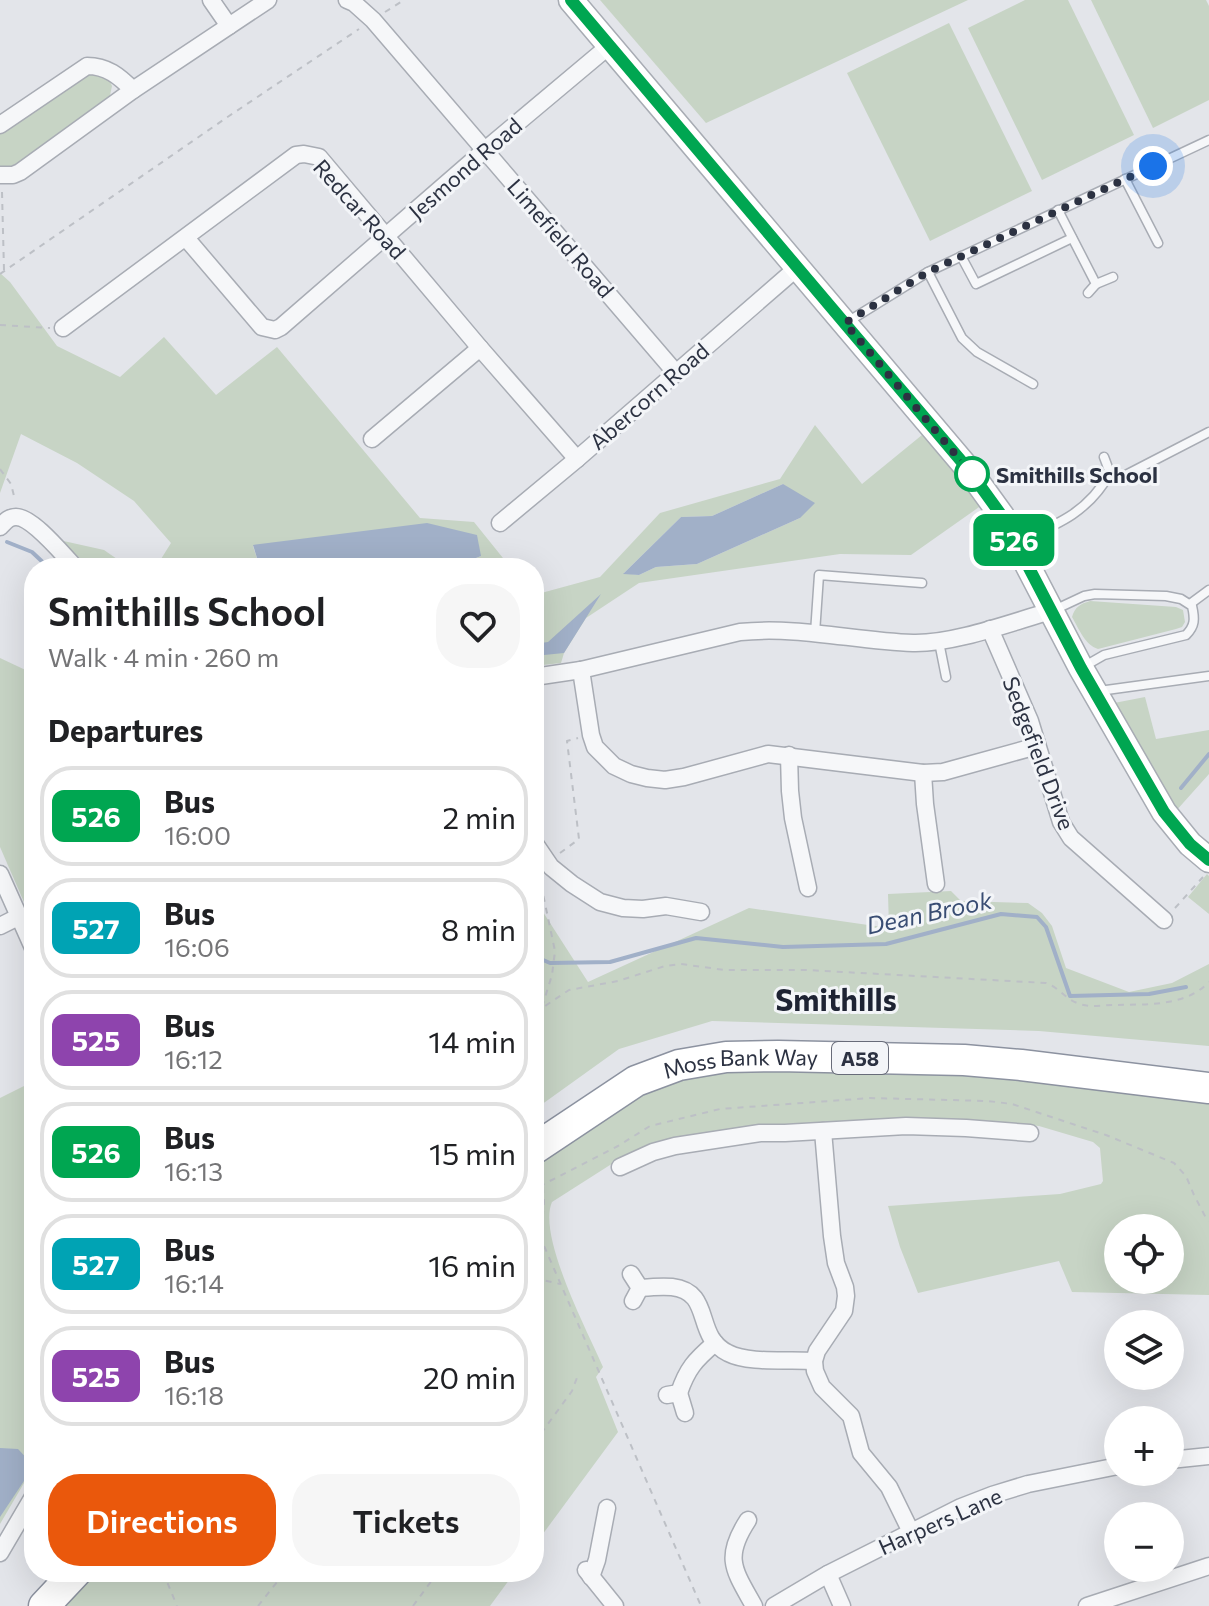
<!DOCTYPE html>
<html lang="en">
<head>
<meta charset="utf-8">
<style>
  :root { --surface:#fff; --page:#f6f6f6; --text:#202124; --muted:#757577; --line:#e0e0e0; --accent:#ea580c }
  body { margin:0; font-family:Commissioner,sans-serif; background:var(--page); color:var(--text); height:100vh; display:flex; flex-direction:column; font-size:30px; white-space:nowrap }
  * { box-sizing:border-box; margin:0 }
  p { font-size:26px; color:var(--muted) }
  .icon { flex:none; width:44px; height:44px; fill:none; stroke:currentColor; stroke-width:2; stroke-linecap:round; stroke-linejoin:round }
  .map { position:relative; flex:1; overflow:hidden }
  .sheet { position:absolute; left:24px; top:558px; width:520px; height:1024px; display:flex; flex-direction:column; background:var(--surface); border-radius:32px; box-shadow:0 8px 32px #0002 }
  .sheet>* { flex:none }
  .badge { padding:0 16px; border-radius:12px; font-size:28px; line-height:52px }
  .fabs { position:absolute; left:1104px; top:1214px; display:grid; gap:16px }
  .fabs a { display:grid; place-items:center; width:80px; height:80px; border-radius:50%; background:var(--surface); box-shadow:0 8px 32px #0002; font-size:40px }
  .you { position:absolute; width:40px; height:40px; margin:-20px; border:6px solid #fff; border-radius:50%; background:#1a73e8; box-shadow:0 0 0 12px #1a73e833 }
  .map>.badge { position:absolute; translate:-50% -50%; box-shadow:0 0 0 4px #fff }
  h2 { padding:0 24px; font-size:30px; line-height:72px }
  .round { display:grid; place-items:center; flex:none; width:84px; height:84px; border-radius:32px; background:var(--page) }
  .overview { display:flex; align-items:center; justify-content:space-between; height:136px; padding:0 24px }
  h1 { font-size:38px; font-weight:600; line-height:60px }
  .primary-button { display:flex; gap:16px; margin-top:auto; padding:16px 24px }
  .primary-button a { flex:1; height:92px; border-radius:32px; background:var(--accent); color:#fff; font-size:32px; font-weight:600; line-height:92px; text-align:center }
  .primary-button a+a { background:var(--page); color:var(--text) }
  ul { padding:0; list-style:none }
  li { display:flex; align-items:center; gap:24px; height:100px; margin:0 16px 12px; padding:0 8px; border:4px solid var(--line); border-radius:32px }
  li div { flex:1 }
  li b { display:block; font-size:30px }
  li em { font-style:normal }
  li .badge { min-width:88px; font-weight:700; text-align:center }
  .map>svg:first-child { display:block }
  .green { fill:#c7d4c5; fill-rule:evenodd }
  .water { fill:#a1b0c8 }
  .lines { fill:none; stroke-linecap:round; stroke-linejoin:round }
  .stream { stroke:#a1b0c8; stroke-width:4 }
  .lane-casing { stroke:#a8acb4; stroke-width:11 }
  .street-casing { stroke:#a8acb4; stroke-width:19 }
  .secondary-casing { stroke:#a8acb4; stroke-width:27 }
  .highway-casing { stroke:#8c92a0; stroke-width:33 }
  .path { stroke:#bdc0c6; stroke-width:2; stroke-dasharray:6 6; stroke-linecap:butt }
  .lane { stroke:#f6f7f9; stroke-width:8 }
  .street { stroke:#f6f7f9; stroke-width:16 }
  .secondary { stroke:#fff; stroke-width:24 }
  .highway { stroke:#fff; stroke-width:30 }
  .line-casing { stroke:#fff; stroke-width:18 }
  .line { stroke:#00a651; stroke-width:12 }
  .walk { stroke:#2c3242; stroke-width:8; stroke-dasharray:0 14.4 }
  .stop-dot { fill:#fff; stroke:#00a651; stroke-width:4 }
  .labels { text-anchor:middle; dominant-baseline:central; stroke-width:6; stroke-linejoin:round; paint-order:stroke }
  .shield { fill:#f3f5f8; stroke:#686c79; stroke-width:2 }
  .shield-label { font-size:20px; font-weight:bold; fill:#2c3242 }
  .street-label { font-size:22px; fill:#2c3242; stroke:#f3f5f8 }
  .stop-label { font-size:22px; font-weight:bold; fill:#2c3242; stroke:#f3f5f8; text-anchor:start }
  .water-label { font-size:24px; font-style:italic; fill:#394d73; stroke:#f3f5f8 }
  .district-label { font-size:30px; font-weight:bold; fill:#1e2333; stroke:#f3f5f8 }
</style>
</head>
<body>
<div class="map">
<svg width="1209" height="1606" viewBox="0 0 1209 1606">
  <rect width="100%" height="100%" fill="#e3e5ea"/>
  <g class="green">
    <polygon points="600,0 968,0 706,123"/>
    <polygon points="1025,0 1068,0 1134,135 1042,180 968,28"/>
    <polygon points="1091,0 1206,0 1209,6 1209,100 1153,128"/>
    <polygon points="949,23 1032,191 930,241 847,73"/>
    <polygon points="87,73 108,77 112,86 109,100 16,166 9,169 0,168 0,133"/>
    <polygon points="0,273 10,282 57,346 120,377 164,337 216,395 277,347 420,518 474,522 511,568 451,568 481,556 253,546 260,568 162,568 161,559 171,543 134,501 77,463 21,434 0,493"/>
    <path d="M815 425 862 484 922 435 982 505 911 555 840 554 639 583 586 618 564 653 561 663 534 666V595L600 577 660 513 780 479ZM783 484 800 518 697 564 656 567 639 575 624 573 681 517 712 516Z"/>
    <polygon points="59,540 104,550 130,568 91,568"/>
    <path d="M1090 601 1176 607 1183 610 1185 622 1182 627 1176 629 1098 649C1085 645 1079 629 1072 617 1075 607 1080 604 1090 601Z"/>
    <polygon points="0,658 34,674 34,908 27,909 0,847"/>
    <polygon points="1145,697 1156,739 1209,730 1209,774 1175,812 1109,704"/>
    <polygon points="1207,874 1209,876 1209,914 1188,897"/>
    <polygon points="951,891 961,901 1028,903 1042,913 1052,926 1066,968 1129,992 1172,983 1209,964 1209,1046 1039,1031 712,1021 619,1049 534,1110 534,898 588,982 749,908 889,928 888,894"/>
    <path d="M724 1067 983 1070 1209 1098V1295L1072 1292 1059 1261 918 1293 900 1247 888 1206 1060 1194 1101 1184 1103 1181 1100 1148 1093 1142 1039 1126 981 1120 929 1119 766 1125 729 1133 674 1138 647 1146 610 1165 552 1202C537 1236 588 1332 603 1367L596 1377 618 1432 534 1546V1165L598 1117 645 1088ZM1118 1228H1170V1280H1118Z"/>
    <polygon points="34,1081 34,1466 0,1524 0,1098"/>
    <polygon points="91,1572 515,1572 490,1606 60,1606"/>
  </g>
  <g class="water">
    <polygon points="783,484 815,503 800,518 697,564 656,567 639,575 623,574 681,517 712,516"/>
    <polygon points="427,523 477,535 481,556 451,568 260,568 253,545"/>
    <polygon points="601,594 564,653 534,656 534,644 548,642"/>
    <polygon points="0,1448 18,1449 34,1466 0,1517"/>
  </g>
  <g class="lines">
    <g class="stream">
      <polyline points="7,542 32,552 49,568"/>
      <polyline points="1181,788 1209,754"/>
      <polyline points="534,956 550,963 610,962 696,938 783,947 886,944 1001,914 1037,917 1046,927 1070,996 1149,994 1186,987"/>
    </g>
    <g class="lane-casing">
      <g id="lane">
        <polyline points="1125,179 1158,243"/>
        <polyline points="1058,210 1096,284 1088,293"/>
        <polyline points="961,256 976,284 1072,238"/>
        <polyline points="928,272 962,338 977,352 1033,384"/>
        <polyline points="1096,284 1113,277"/>
        <polyline points="849,321 928,272 1209,140"/>
        <polyline points="1107,477 1118,479 1209,432"/>
        <path d="M1017 542C1056 525 1088 513 1110 473L1104 457"/>
        <polyline points="1190,604 1209,590"/>
        <path d="M1052 611 1084 596 1095 594 1166 596 1181 599 1192 606C1195 619 1195 626 1186 635L1104 655 1083 667"/>
        <polyline points="815,633 819,575 922,583"/>
        <polyline points="939,642 946,677"/>
        <polyline points="1099,691 1209,676"/>
      </g>
    </g>
    <g class="street-casing">
      <g id="street">
        <polyline points="211,0 229,26"/>
        <polyline points="347,0 354,3 373,20 676,373"/>
        <path d="M0 125 87 66C107 66 119 76 133 90"/>
        <polyline points="0,175 13,175 20,172 133,90 268,0"/>
        <polyline points="186,238 262,327 275,330 281,327 485,150 609,46"/>
        <polyline points="63,328 296,155 304,154 319,157 480,348 577,459"/>
        <polyline points="372,439 480,348"/>
        <polyline points="500,523 577,459 798,267"/>
        <path d="M0 527C5 522 8 517 16 517 33 517 64 556 76 568"/>
        <polyline points="990,629 1030,721 1061,822 1071,838 1164,920"/>
        <polyline points="581,670 591,735 595,747 614,766 631,774 647,778 665,780 684,777 768,754 923,773 943,772 1037,746"/>
        <path d="M534 677 581 670 740 632C799 626 855 641 913 643 954 644 1012 622 1051 611"/>
        <polyline points="789,755 790,791 793,818 808,888"/>
        <polyline points="923,773 925,804 936,884"/>
        <polyline points="534,842 551,867 572,884 600,902 623,908 643,909 666,906 701,912"/>
        <polyline points="0,874 34,950"/>
        <polyline points="0,926 20,916"/>
        <polyline points="823,1131 832,1236 836,1263 845,1287 846,1296 844,1311 817,1351 814,1361 815,1371 822,1387 851,1416 861,1453 889,1487 911,1532"/>
        <polyline points="620,1167 653,1152 675,1146 760,1133 785,1133 906,1126 966,1128 1030,1133"/>
        <polyline points="631,1274 640,1288 633,1301"/>
        <path d="M640 1288C651 1287 661 1286 672 1287 714 1292 693 1336 728 1353 749 1364 789 1359 814 1361"/>
        <path d="M679 1393C687 1369 695 1360 715 1343"/>
        <polyline points="667,1395 679,1393 685,1413"/>
        <polyline points="1170,1460 1209,1456"/>
        <path d="M748 1520C723 1558 734 1570 754 1606"/>
        <polyline points="0,1553 34,1495"/>
        <polyline points="586,1570 615,1606"/>
        <polyline points="828,1574 842,1606"/>
        <polyline points="591,1577 597,1560 607,1508"/>
        <polyline points="774,1606 828,1574 961,1507 992,1495 1028,1484 1118,1466"/>
        <polyline points="1087,1606 1209,1566"/>
      </g>
    </g>
    <g class="secondary-casing">
      <polyline id="secondary" points="571,0 968,469 1002,516 1081,668 1164,812 1190,844 1209,860"/>
    </g>
    <g class="highway-casing">
      <g id="highway">
        <path id="s1" d="M534 1149 636 1081 679 1065 726 1057 778 1056 964 1060 1021 1065 1209 1088"/>
        <polyline points="44,1606 76,1572"/>
      </g>
    </g>
    <g class="path">
      <polyline points="385,12 404,0"/>
      <polyline points="2,192 4,270"/>
      <polyline points="0,274 229,116 359,29"/>
      <polyline points="0,325 50,328"/>
      <polyline points="0,469 11,484 15,500"/>
      <polyline points="560,853 579,839 567,741 578,738"/>
      <polyline points="1175,908 1203,877"/>
      <path d="M534 1007 542 1008 569 990 618 981 665 966 681 964 725 970H806L1046 983C1058 987 1066 999 1077 1003 1089 1008 1102 1005 1114 1005 1147 1004 1185 1007 1209 982"/>
      <polyline points="542,1007 552,975 555,951 540,880 543,878"/>
      <polyline points="534,1172 542,1185 618,1146 650,1126 720,1109 870,1098 988,1101 1012,1104 1106,1135 1174,1163 1186,1176 1194,1195 1206,1218 1209,1221"/>
      <polyline points="543,1187 544,1202 541,1239 701,1606"/>
      <polyline points="534,1278 560,1284"/>
      <polyline points="534,1443 572,1391 578,1375"/>
      <polyline points="163,1572 177,1606"/>
      <polyline points="258,1606 285,1572"/>
      <polyline points="413,1606 438,1572"/>
    </g>
    <use href="#lane" class="lane"/>
    <use href="#street" class="street"/>
    <use href="#secondary" class="secondary"/>
    <use href="#highway" class="highway"/>
  </g>
  <g class="lines">
    <g class="line-casing">
      <polyline id="line" points="571,0 968,469 1002,516 1081,668 1164,812 1190,844 1209,860"/>
    </g>
    <use href="#line" class="line"/>
    <polyline class="walk" points="972,474 845,323 928,272 1153,166"/>
  </g>
  <circle class="stop-dot" cx="972" cy="474" r="16"/>
  <g class="labels">
    <rect class="shield" x="832" y="1042" width="56" height="32" rx="6"/>
    <g class="shield-label">
      <text x="860" y="1058">A58</text>
    </g>
    <g class="street-label">
      <text transform="translate(465 168) rotate(-41)">Jesmond Road</text>
      <text transform="translate(360 209) rotate(48)">Redcar Road</text>
      <text transform="translate(561 238) rotate(49)">Limefield Road</text>
      <text transform="translate(649 396) rotate(-41)">Abercorn Road</text>
      <text transform="translate(1039 753) rotate(69)">Sedgefield Drive</text>
      <text stroke="none"><textPath href="#s1" startOffset="230">Moss Bank Way</textPath></text>
      <text transform="translate(940 1521) rotate(-24)">Harpers Lane</text>
    </g>
    <g class="stop-label">
      <text x="996" y="474">Smithills School</text>
    </g>
    <g class="water-label">
      <text transform="translate(929 912) rotate(-12)">Dean Brook</text>
    </g>
    <g class="district-label">
      <text x="836" y="998">Smithills</text>
    </g>
  </g>
</svg>
<div class="fabs">
<a><svg class="icon" aria-label="locate" viewBox="0 0 24 24"><circle cx="12" cy="12" r="6"/><path d="M12 2v4M12 18v4M2 12h4M18 12h4"/></svg></a>
<a><svg class="icon" aria-label="layers" viewBox="0 0 24 24"><path d="M12 4l9 5-9 5-9-5zM3 14l9 5 9-5"/></svg></a>
<a>+</a>
<a>−</a>
</div>
<div class="you" style="left:1153px;top:166px"></div>
<b class="badge" style="left:1014px;top:540px;background:#00a651;color:#fff">526</b>
<section class="sheet">
<div class="overview"><div><h1>Smithills School</h1><p>Walk · 4 min · 260 m</p></div><a class="round"><svg class="icon" aria-label="heart" viewBox="0 0 24 24"><path d="M12 20l-8-8c-3-5 5-10 8-4 3-6 11-1 8 4z"/></svg></a></div>
<h2>Departures</h2>
<ul>
<li><span class="badge" style="background:#00a651;color:#fff">526</span><div><b>Bus</b><p>16:00</p></div><em>2 min</em></li>
<li><span class="badge" style="background:#00a3b4;color:#fff">527</span><div><b>Bus</b><p>16:06</p></div><em>8 min</em></li>
<li><span class="badge" style="background:#8e44ad;color:#fff">525</span><div><b>Bus</b><p>16:12</p></div><em>14 min</em></li>
<li><span class="badge" style="background:#00a651;color:#fff">526</span><div><b>Bus</b><p>16:13</p></div><em>15 min</em></li>
<li><span class="badge" style="background:#00a3b4;color:#fff">527</span><div><b>Bus</b><p>16:14</p></div><em>16 min</em></li>
<li><span class="badge" style="background:#8e44ad;color:#fff">525</span><div><b>Bus</b><p>16:18</p></div><em>20 min</em></li>
</ul>
<div class="primary-button"><a>Directions</a><a>Tickets</a></div>
</section>
</div>
</body>
</html>
